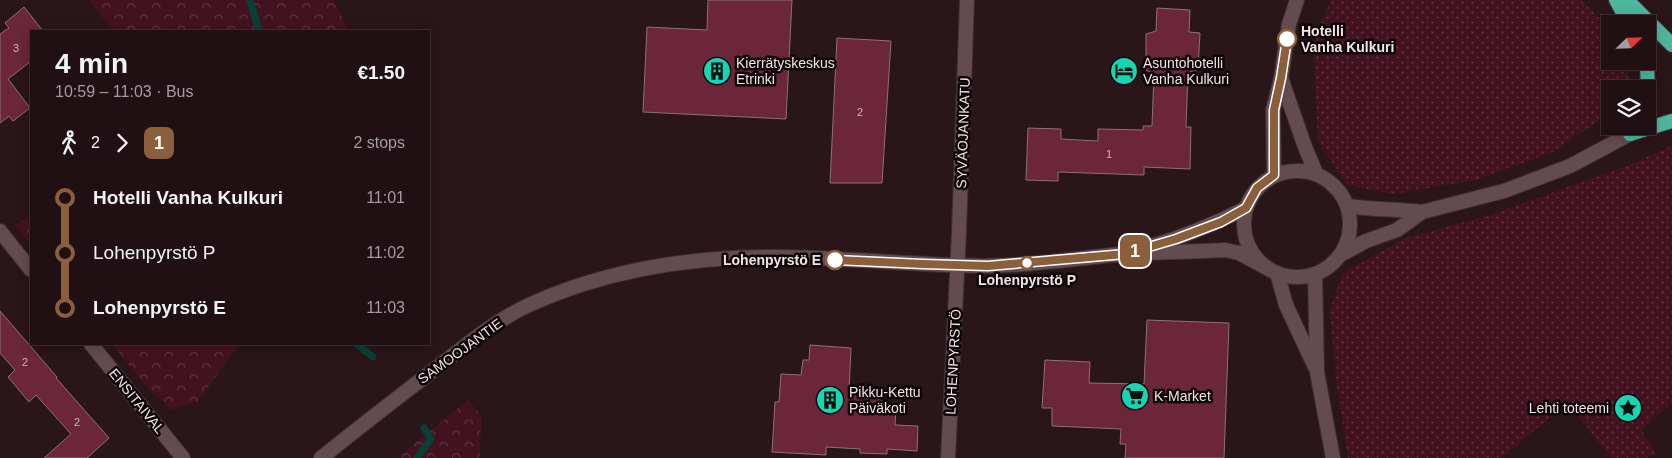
<!DOCTYPE html>
<html lang="en">
<head>
<meta charset="utf-8">
<style>
  :root { --surface:#201013; --page:#2d1e21; --text:#f1f3f6; --muted:#a29da0; --line:#3d3033 }
  body { margin:0; font-family:Arial,sans-serif; background:var(--page); color:var(--text); height:100vh; display:flex; flex-direction:column; font-size:19px; white-space:nowrap }
  * { box-sizing:border-box; margin:0 }
  p { font-size:16px; color:var(--muted) }
  .icon { flex:none; width:28px; height:28px; fill:none; stroke:currentColor; stroke-width:2; stroke-linecap:round; stroke-linejoin:round }
  .map { position:relative; flex:1; overflow:hidden }
  .side { position:absolute; left:30px; top:30px; width:400px; height:315px; display:flex; flex-direction:column; background:var(--surface); border-radius:0px; box-shadow:0 2px 12px #0003,0 0 0 1px var(--line) }
  .side>* { flex:none }
  .badge { padding:0 10px; border-radius:8px; font-size:18px; line-height:32px }
  .needle { width:32px; rotate:67deg }
  .tools { position:absolute; left:1601px; top:15px; display:grid; gap:10px }
  .tools a { display:grid; place-items:center; width:55px; height:55px; border-radius:0px; background:var(--surface); box-shadow:0 2px 12px #0003,0 0 0 1px var(--line); font-size:25px }
  .map>.badge { position:absolute; translate:-50% -50%; box-shadow:0 0 0 2px #fff }
  .legs { display:flex; align-items:center; gap:8px; height:55px; padding:0 25px; font-size:16px }
  .legs p { margin-inline-start:auto }
  .head { display:flex; align-items:center; justify-content:space-between; height:85px; padding:0 25px }
  h1 { font-size:28px; font-weight:600; line-height:38px }
  ul { padding:0 25px; list-style:none }
  li { display:flex; align-items:center; gap:18px; height:55px; font-size:19px }
  li i { display:grid; place-items:center; width:8px; height:100%; margin:0 6px; background:currentColor }
  li i::after { content:''; width:12px; height:12px; margin:-6px; border:4px solid; border-radius:50%; background:var(--surface) }
  li p { margin-inline-start:auto }
  li:first-child i { background:linear-gradient(#0000 50%,currentColor 0) }
  li:last-child i { background:linear-gradient(currentColor 50%,#0000 0) }
  .map>svg:first-child { display:block }
  .grass { fill:url(#grass-dots) }
  .forest { fill:url(#forest-crowns) }
  .lines { fill:none; stroke-linecap:round; stroke-linejoin:round }
  .stream { stroke:#064136; stroke-width:7 }
  .building { fill:#6b2639; stroke:#8c7175 }
  .minor-casing { stroke:#3e2f32; stroke-width:16 }
  .tertiary-casing { stroke:#3e2f32; stroke-width:16 }
  .trunk-casing { stroke:#3e2f32; stroke-width:16 }
  .minor { stroke:#644b4f; stroke-width:14 }
  .tertiary { stroke:#644b4f; stroke-width:14 }
  .trunk { stroke:#4fb69e; stroke-width:14 }
  .line-1-casing { stroke:#fff; stroke-width:11 }
  .line-1 { stroke:#8b5e3c; stroke-width:8 }
  .stop-1-dot { fill:#fff; stroke:#8b5e3c; stroke-width:2.5 }
  .labels { text-anchor:middle; dominant-baseline:central; stroke-width:5; stroke-linejoin:round; paint-order:stroke }
  .number-label { font-size:11px; fill:#d1b4ba }
  .stop-label { font-size:14px; font-weight:bold; fill:#f3e3e5; stroke:#0c0406; text-anchor:start }
  .poi-label { font-size:14px; fill:#f3e3e5; stroke:#0c0406; text-anchor:start }
  .street-label { font-size:14px; fill:#f3e3e5; stroke:#0c0406 }
</style>
</head>
<body>
<div class="map">
<svg width="1672" height="458" viewBox="0 0 1672 458">
  <defs>
    <pattern id="grass-dots" width="8" height="8" patternUnits="userSpaceOnUse" patternTransform="scale(1.25)"><rect width="8" height="8" fill="#431220"/><path d="M2 2h.1M6 6h.1" fill="none" stroke="#5f3440" stroke-width="1.8" stroke-linecap="round"/></pattern>
    <pattern id="forest-crowns" width="20" height="18" patternUnits="userSpaceOnUse" patternTransform="scale(1.25)"><rect width="20" height="18" fill="#431220"/><path d="M2 6a3 3 0 1 1 6 0M12 15a3 3 0 1 1 6 0" fill="none" stroke="#5f3440"/></pattern>
  </defs>
  <rect width="100%" height="100%" fill="#2a1519"/>
  <g class="grass">
    <polygon points="1331,0 1581,0 1610,29 1610,61 1626,61 1630,88 1610,89 1610,113 1553,152 1476,180 1394,194 1347,185 1318,141 1313,44"/>
    <polygon points="1672,146 1672,403 1641,430 1657,454 1646,458 1611,458 1568,403 1501,458 1348,458 1336,382 1330,310 1342,274 1405,238 1487,216 1629,165"/>
  </g>
  <g class="forest">
    <polygon points="89,0 333,0 349,31 113,31"/>
    <polygon points="31,214 31,245 15,226"/>
    <polygon points="112,344 240,344 198,401 172,410 145,385"/>
    <polygon points="468,400 481,415 480,458 397,458"/>
  </g>
  <g class="lines">
    <g class="stream">
      <polyline points="250,0 259,31"/>
      <polyline points="357,344 373,357"/>
      <polyline points="417,458 431,439 424,428"/>
    </g>
  </g>
  <g class="building">
    <polygon points="708,0 792,0 786,119 643,112 647,27 707,30"/>
    <polygon points="24,7 43,31 31,31 31,61 8,79 30,108 13,121 9,116 0,123 0,34 9,28 5,23"/>
    <polygon points="1157,8 1190,10 1189,32 1200,33 1198,69 1188,73 1186,127 1191,127 1190,169 1144,167 1144,175 1058,172 1058,181 1026,180 1028,128 1061,129 1061,139 1098,141 1098,129 1143,130 1143,126 1152,126 1154,74 1146,70 1146,34 1156,31"/>
    <polygon points="837,38 891,41 882,183 830,183"/>
    <polygon points="0,311 57,377 56,378 109,438 87,458 44,458 71,434 36,395 29,402 8,377 15,370 0,353"/>
    <polygon points="1147,320 1229,323 1224,458 1125,458 1126,444 1120,444 1121,429 1052,426 1052,408 1042,408 1045,360 1090,362 1089,383 1144,384"/>
    <polygon points="810,345 851,348 849,391 866,392 896,409 895,425 918,426 917,451 887,449 887,454 860,453 860,449 826,447 826,455 772,452 775,402 779,402 781,374 801,375 803,360 809,360"/>
  </g>
  <g class="lines">
    <g class="minor-casing">
      <g id="minor">
        <polyline points="0,231 31,270"/>
        <polyline points="91,344 183,458"/>
        <polyline points="948,458 959,232 967,0"/>
      </g>
    </g>
    <g class="tertiary-casing">
      <g id="tertiary">
        <polyline points="1281,78 1305,147 1315,171"/>
        <circle cx="1297" cy="224" r="53"/>
        <polyline points="1274,175 1273,110 1281,78 1289,24 1297,0"/>
        <path d="M1348 206C1373 210 1397 209 1422 212"/>
        <path d="M1145 248C1180 238 1213 225 1246 208"/>
        <polyline points="1344,253 1366,241 1397,230 1422,212 1504,191 1570,166 1630,134"/>
        <polyline points="1277,273 1286,305 1315,367"/>
        <polyline points="1315,274 1317,372 1333,458"/>
        <path d="M321 458C361 426 402 394 443 363 471 341 498 319 531 304 609 269 695 256 781 257 848 258 916 265 984 266 1030 266 1077 258 1123 254 1157 252 1191 252 1225 250L1239 253 1265 267"/>
      </g>
    </g>
    <g class="trunk-casing">
      <g id="trunk">
        <polyline points="1616,0 1629,24"/>
        <polyline points="1627,0 1672,45"/>
        <polyline points="1647,61 1648,96"/>
        <polyline points="1630,134 1672,121"/>
      </g>
    </g>
    <use href="#minor" class="minor"/>
    <use href="#tertiary" class="tertiary"/>
    <use href="#trunk" class="trunk"/>
  </g>
  <g class="lines">
    <g class="line-1-casing">
      <polyline id="line-1" points="835,260 923,264 988,266 1125,254 1176,239 1221,222 1246,208 1257,188 1274,175 1274,110 1281,78 1287,39"/>
    </g>
    <use href="#line-1" class="line-1"/>
  </g>
  <defs>
    <g id="building-disc" transform="scale(1.4375)"><circle r="9.5" fill="#15d5b3" stroke="#0c0406"/><path d="M-4-6H4V6H1V3H-1V6H-4ZM-2.5-4.3h1.7v1.8h-1.7ZM.8-4.3h1.7v1.8H.8ZM-2.5-1h1.7V.8h-1.7ZM.8-1h1.7V.8H.8Z" fill="#111"/></g>
    <g id="hotel-disc" transform="scale(1.4375)"><circle r="9.5" fill="#15d5b3" stroke="#0c0406"/><path d="M-6-4.5h1.5V1H6V5H4.5V3h-9V5H-6ZM-4 0a1.8 1.8 0 1 1 3.6 0ZM.5 0V-2.5h3Q6-2.5 6 0Z" fill="#111"/></g>
    <g id="supermarket-disc" transform="scale(1.4375)"><circle r="9.5" fill="#15d5b3" stroke="#0c0406"/><path d="M-6-5.5h2.5l.6 2H6L4.5 2H-2.5L-4.4-4H-6ZM-1.5 3.2a1.3 1.3 0 1 0 .1 0ZM3 3.2a1.3 1.3 0 1 0 .1 0Z" fill="#111"/></g>
    <g id="sight-disc" transform="scale(1.4375)"><circle r="9.5" fill="#15d5b3" stroke="#0c0406"/><path d="M0-6L1.8-2.2L6-1.7L2.9 1.2L3.7 5.4L0 3.3L-3.7 5.4L-2.9 1.2L-6-1.7L-1.8-2.2Z" fill="#111"/></g>
  </defs>
  <g fill-rule="evenodd">
    <use href="#building-disc" x="717" y="71"/>
    <use href="#hotel-disc" x="1124" y="71"/>
    <use href="#supermarket-disc" x="1135" y="396"/>
    <use href="#building-disc" x="830" y="400"/>
    <use href="#sight-disc" x="1628" y="408"/>
  </g>
  <g class="stop-1-dot">
    <circle cx="1287" cy="39" r="9"/>
    <circle cx="835" cy="260" r="9"/>
    <circle cx="1027" cy="263" r="6"/>
  </g>
  <g class="labels">
    <g class="number-label">
      <text x="16" y="48">3</text>
      <text x="860" y="112">2</text>
      <text x="1109" y="154">1</text>
      <text x="25" y="362">2</text>
      <text x="77" y="422">2</text>
    </g>
    <g class="stop-label">
      <text x="1301" y="31">Hotelli<tspan x="1301" dy="16">Vanha Kulkuri</tspan></text>
      <text x="821" y="260" text-anchor="end">Lohenpyrstö E</text>
      <text x="1027" y="280" text-anchor="middle">Lohenpyrstö P</text>
    </g>
    <g class="poi-label">
      <text x="736" y="63">Kierrätyskeskus<tspan x="736" dy="16">Etrinki</tspan></text>
      <text x="1143" y="63">Asuntohotelli<tspan x="1143" dy="16">Vanha Kulkuri</tspan></text>
      <text x="849" y="392">Pikku-Kettu<tspan x="849" dy="16">Päiväkoti</tspan></text>
      <text x="1154" y="396">K-Market</text>
      <text x="1609" y="408" text-anchor="end">Lehti toteemi</text>
    </g>
    <g class="street-label">
      <text transform="translate(963 133) rotate(-88)">SYVÄOJANKATU</text>
      <text transform="translate(460 351) rotate(-36)">SAMOOJANTIE</text>
      <text transform="translate(953 362) rotate(-87)">LOHENPYRSTÖ</text>
      <text transform="translate(137 401) rotate(51)">ENSITAIVAL</text>
    </g>
  </g>
</svg>
<div class="tools">
<a><svg class="needle" viewBox="-14 -14 28 28"><path d="M0-13l5 13h-10z" fill="#e53935"/><path d="M0 13l5-13h-10z" fill="#a29da0"/></svg></a>
<a><svg class="icon" aria-label="layers" viewBox="0 0 24 24"><path d="M12 4l9 5-9 5-9-5zM3 14l9 5 9-5"/></svg></a>
</div>
<b class="badge" style="left:1135px;top:251px;background:#8b5e3c;color:#fff">1</b>
<section class="side">
<div class="head"><div><h1>4 min</h1><p>10:59 – 11:03 · Bus</p></div><b>€1.50</b></div>
<div class="legs"><svg class="icon" aria-label="walk" viewBox="0 0 24 24"><circle cx="13" cy="4" r="2"/><path d="M13 8l-2 6 4 7M11 14l-3 7M7 12l3-4h3l4 4"/></svg>2<svg class="icon" aria-label="forward" viewBox="0 0 24 24"><path d="M9 5l7 7-7 7"/></svg><b class="badge" style="background:#8b5e3c;color:#fff">1</b><p>2 stops</p></div>
<ul>
<li><i style="color:#8b5e3c"></i><b>Hotelli Vanha Kulkuri</b><p>11:01</p></li>
<li><i style="color:#8b5e3c"></i><span>Lohenpyrstö P</span><p>11:02</p></li>
<li><i style="color:#8b5e3c"></i><b>Lohenpyrstö E</b><p>11:03</p></li>
</ul>
</section>
</div>
</body>
</html>
